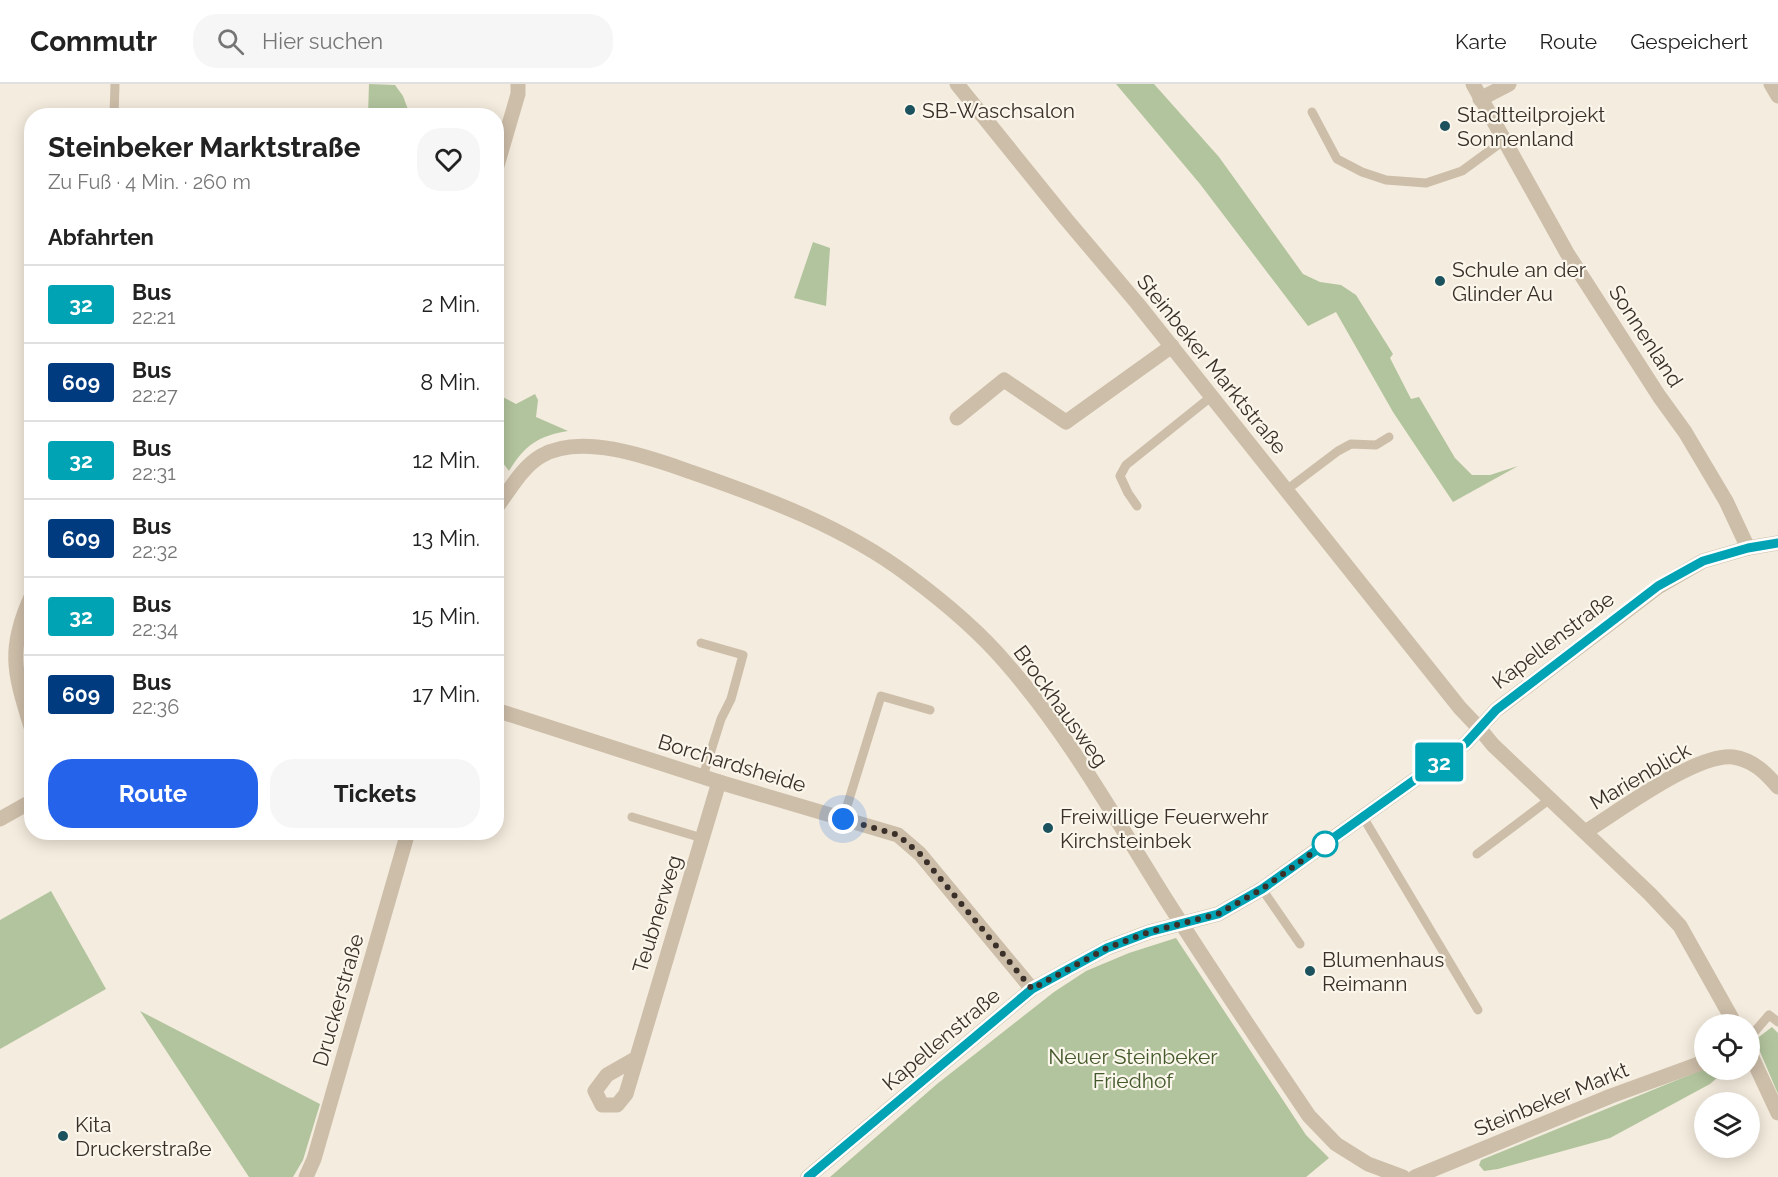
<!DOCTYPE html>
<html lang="de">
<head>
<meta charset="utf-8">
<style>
  :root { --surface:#fff; --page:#f6f6f6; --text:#222; --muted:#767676; --line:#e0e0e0; --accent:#2563eb }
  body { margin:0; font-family:Raleway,sans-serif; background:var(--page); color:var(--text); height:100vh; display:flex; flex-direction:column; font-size:22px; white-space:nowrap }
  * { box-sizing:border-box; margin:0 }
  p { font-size:20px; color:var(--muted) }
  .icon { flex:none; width:33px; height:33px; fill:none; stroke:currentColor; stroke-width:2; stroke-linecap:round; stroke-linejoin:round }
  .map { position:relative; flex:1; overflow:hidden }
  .sheet { position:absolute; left:24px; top:24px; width:480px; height:732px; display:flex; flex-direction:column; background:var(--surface); border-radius:24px; box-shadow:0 3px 15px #0003 }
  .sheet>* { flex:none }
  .badge { padding:0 12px; border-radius:4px; font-size:21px; line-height:39px }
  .fabs { position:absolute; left:1694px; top:930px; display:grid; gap:12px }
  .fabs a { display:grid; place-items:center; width:66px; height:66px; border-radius:50%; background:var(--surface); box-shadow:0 3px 15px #0003; font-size:30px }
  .you { position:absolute; width:30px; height:30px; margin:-15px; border:4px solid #fff; border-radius:50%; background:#1a73e8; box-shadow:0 0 0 9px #1a73e833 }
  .map>.badge { position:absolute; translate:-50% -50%; box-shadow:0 0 0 3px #fff }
  h2 { padding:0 24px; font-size:22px; line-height:54px }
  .round { display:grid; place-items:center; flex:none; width:63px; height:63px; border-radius:24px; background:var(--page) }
  .summary { display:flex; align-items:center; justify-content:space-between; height:102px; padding:0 24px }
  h1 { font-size:28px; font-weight:700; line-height:45px }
  .button { display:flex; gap:12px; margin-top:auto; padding:12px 24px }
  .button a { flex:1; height:69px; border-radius:24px; background:var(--accent); color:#fff; font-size:24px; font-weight:700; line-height:69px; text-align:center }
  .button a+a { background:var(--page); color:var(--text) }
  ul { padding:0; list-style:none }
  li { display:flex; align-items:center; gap:18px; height:78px; padding:0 24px; border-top:2px solid var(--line) }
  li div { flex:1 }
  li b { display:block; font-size:22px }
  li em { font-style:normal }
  li .badge { min-width:66px; font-weight:700; text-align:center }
  header { display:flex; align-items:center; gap:36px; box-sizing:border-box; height:84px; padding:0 30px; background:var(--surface); border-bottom:2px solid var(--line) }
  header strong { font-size:28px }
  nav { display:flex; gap:33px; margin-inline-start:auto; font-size:21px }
  .search { width:420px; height:54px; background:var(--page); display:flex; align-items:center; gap:15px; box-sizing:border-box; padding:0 21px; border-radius:24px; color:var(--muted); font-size:22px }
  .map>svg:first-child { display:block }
  .green { fill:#b2c49d }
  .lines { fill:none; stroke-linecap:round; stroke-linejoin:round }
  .service { stroke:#cdbea9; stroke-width:9 }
  .minor { stroke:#cdbea9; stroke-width:15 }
  .tertiary { stroke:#cdbea9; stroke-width:15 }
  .line-casing { stroke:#fff; stroke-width:14 }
  .line { stroke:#00a3b4; stroke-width:9 }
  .walk { stroke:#3a3029; stroke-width:6; stroke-dasharray:0 10.8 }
  .poi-dot { fill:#1c515e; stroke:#fbf6eb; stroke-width:2 }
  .stop-dot { fill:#fff; stroke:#00a3b4; stroke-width:3 }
  .labels { text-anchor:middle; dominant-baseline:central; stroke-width:4.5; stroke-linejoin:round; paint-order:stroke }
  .poi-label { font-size:21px; fill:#3a3029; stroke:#fbf6eb; text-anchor:start }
  .street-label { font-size:21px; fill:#3a3029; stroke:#fbf6eb }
  .park-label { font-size:21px; fill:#43592b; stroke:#fbf6eb }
</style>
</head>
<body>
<header>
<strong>Commutr</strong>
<div class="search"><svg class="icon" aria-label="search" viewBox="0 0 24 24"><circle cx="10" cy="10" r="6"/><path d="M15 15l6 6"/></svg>Hier suchen</div>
<nav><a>Karte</a><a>Route</a><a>Gespeichert</a></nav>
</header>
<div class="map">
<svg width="1778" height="1093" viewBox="0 0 1778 1093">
  <rect width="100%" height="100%" fill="#f4ecde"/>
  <g class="green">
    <polygon points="369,0 395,1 403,12 410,31 368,31"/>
    <polygon points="1116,0 1154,0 1219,73 1303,190 1320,198 1341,201 1356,211 1393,270 1390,274 1411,315 1419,313 1455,374 1472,391 1490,391 1518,382 1453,418 1393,328 1336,228 1308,242 1200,100"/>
    <polygon points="813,158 830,164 826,222 794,214"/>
    <path d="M497 310 516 320 535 310 538 316 536 333 568 347C538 352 525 361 509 387L497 371Z"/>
    <polygon points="51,807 106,905 0,965 0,836"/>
    <polygon points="1176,854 1306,1051 1329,1074 1306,1093 830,1093 937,1000 1054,908 1086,887 1129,869"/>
    <polygon points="140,927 320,1020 303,1076 293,1093 249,1093"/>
    <polygon points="1772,943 1778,949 1778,1010 1755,956"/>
    <polygon points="1704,985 1726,986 1710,1000 1610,1054 1498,1085 1484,1087 1479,1081 1481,1076"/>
  </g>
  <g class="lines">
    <g class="service">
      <polyline points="1312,28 1337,75 1362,88 1386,96 1426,99 1462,87 1503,57"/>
      <polyline points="114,32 115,0"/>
      <polyline points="1285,407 1338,367 1351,360 1376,361 1389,353"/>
      <polyline points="1137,422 1128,409 1120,392 1126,381 1212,312"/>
      <polyline points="701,559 743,571 731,615 721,635 703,692"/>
      <polyline points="632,733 702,754"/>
      <polyline points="1363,733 1478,926"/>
      <polyline points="843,735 881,612 930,626"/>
      <polyline points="1477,770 1550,715"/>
      <polyline points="1262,805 1300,860"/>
      <polyline points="1749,954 1769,931 1778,938"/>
    </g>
    <g class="minor">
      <polyline points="1473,0 1567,169 1659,312 1685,348 1726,417 1748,464"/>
      <polyline points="1771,0 1778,12"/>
      <polyline points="1480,15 1509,0"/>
      <polyline points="496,85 518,10 518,0"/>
      <polyline points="957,334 1004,296 1066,338 1172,262"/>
      <path d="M496 424C510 406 522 383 541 372 581 348 651 374 691 388 766 414 844 443 908 491 943 517 978 546 1006 579 1069 651 1116 736 1167 817 1213 889 1261 961 1309 1032L1336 1060 1368 1080 1403 1093"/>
      <path d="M32 511C6 567 15 590 32 646"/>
      <polyline points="496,626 719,698 898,751 920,770 1032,905"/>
      <polyline points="1479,644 1493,661 1650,810 1680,842 1735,940"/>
      <polyline points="0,735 32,717"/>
      <path d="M1585 748C1618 728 1696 669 1733 673 1753 676 1765 688 1778 703"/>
      <polyline points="1749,967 1778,1029"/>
      <polyline points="635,975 607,991 595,1007 602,1021 617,1021 626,1010 719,698"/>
      <polyline points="306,1093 314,1075 408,748"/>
      <polyline points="1415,1093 1611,1012 1704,978"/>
    </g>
    <g class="tertiary">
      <polyline points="957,0 1066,135 1137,219 1460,624 1479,644"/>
      <polyline points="808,1093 1032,905 1107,864 1149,848 1218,830 1262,805 1466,659 1496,626 1658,503 1703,477 1748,464 1778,459"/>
    </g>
  </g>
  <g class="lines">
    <g class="line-casing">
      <polyline id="line" points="808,1093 1032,905 1107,864 1149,848 1218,830 1262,805 1466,659 1496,626 1658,502 1703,477 1748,464 1778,459"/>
    </g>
    <use href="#line" class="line"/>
    <polyline class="walk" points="843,735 898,751 920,770 1032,905 1107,864 1149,848 1218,830 1262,805 1325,760"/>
  </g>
  <g class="poi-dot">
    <circle cx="910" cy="26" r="6"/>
    <circle cx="1445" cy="42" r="6"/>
    <circle cx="1440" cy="197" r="6"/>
    <circle cx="1048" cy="744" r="6"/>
    <circle cx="1310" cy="887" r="6"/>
    <circle cx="63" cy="1052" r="6"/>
  </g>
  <circle class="stop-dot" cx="1325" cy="760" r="12"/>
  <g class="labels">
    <g class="poi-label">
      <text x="922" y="26">SB-Waschsalon</text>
      <text x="1457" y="30">Stadtteilprojekt<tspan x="1457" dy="24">Sonnenland</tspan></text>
      <text x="1452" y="185">Schule an der<tspan x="1452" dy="24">Glinder Au</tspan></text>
      <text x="1060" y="732">Freiwillige Feuerwehr<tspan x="1060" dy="24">Kirchsteinbek</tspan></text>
      <text x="1322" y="875">Blumenhaus<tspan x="1322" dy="24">Reimann</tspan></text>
      <text x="75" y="1040">Kita<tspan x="75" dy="24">Druckerstraße</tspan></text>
    </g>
    <g class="street-label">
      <text transform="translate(1646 252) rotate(57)">Sonnenland</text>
      <text transform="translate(1212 280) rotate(51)">Steinbeker Marktstraße</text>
      <text transform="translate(1553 556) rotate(-37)">Kapellenstraße</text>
      <text transform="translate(1061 622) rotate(54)">Brockhausweg</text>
      <text transform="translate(732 679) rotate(17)">Borchardsheide</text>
      <text transform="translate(1640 692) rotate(-30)">Marienblick</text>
      <text transform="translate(657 830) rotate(-73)">Teubnerweg</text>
      <text transform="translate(338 916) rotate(-74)">Druckerstraße</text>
      <text transform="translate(941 955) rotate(-40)">Kapellenstraße</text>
      <text transform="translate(1551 1015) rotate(-22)">Steinbeker Markt</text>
    </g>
    <g class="park-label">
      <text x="1133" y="972">Neuer Steinbeker<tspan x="1133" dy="24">Friedhof</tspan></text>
    </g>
  </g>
</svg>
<div class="fabs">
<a><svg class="icon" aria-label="locate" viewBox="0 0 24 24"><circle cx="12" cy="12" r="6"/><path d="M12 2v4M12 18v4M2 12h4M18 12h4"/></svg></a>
<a><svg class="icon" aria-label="layers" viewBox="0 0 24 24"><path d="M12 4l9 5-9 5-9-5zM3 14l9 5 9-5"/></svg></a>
</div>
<div class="you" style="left:843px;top:735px"></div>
<b class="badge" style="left:1439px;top:678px;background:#00a3b4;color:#fff">32</b>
<section class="sheet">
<div class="summary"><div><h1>Steinbeker Marktstraße</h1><p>Zu Fuß · 4 Min. · 260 m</p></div><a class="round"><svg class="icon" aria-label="heart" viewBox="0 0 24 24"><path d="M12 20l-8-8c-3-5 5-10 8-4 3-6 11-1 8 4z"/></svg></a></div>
<h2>Abfahrten</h2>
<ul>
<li><span class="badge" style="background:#00a3b4;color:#fff">32</span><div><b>Bus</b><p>22:21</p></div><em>2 Min.</em></li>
<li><span class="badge" style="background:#003b80;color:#fff">609</span><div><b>Bus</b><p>22:27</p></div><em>8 Min.</em></li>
<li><span class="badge" style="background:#00a3b4;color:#fff">32</span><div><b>Bus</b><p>22:31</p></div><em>12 Min.</em></li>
<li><span class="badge" style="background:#003b80;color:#fff">609</span><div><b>Bus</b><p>22:32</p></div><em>13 Min.</em></li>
<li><span class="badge" style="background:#00a3b4;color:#fff">32</span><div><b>Bus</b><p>22:34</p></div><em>15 Min.</em></li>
<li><span class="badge" style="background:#003b80;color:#fff">609</span><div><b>Bus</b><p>22:36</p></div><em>17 Min.</em></li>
</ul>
<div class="button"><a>Route</a><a>Tickets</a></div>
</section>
</div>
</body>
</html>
